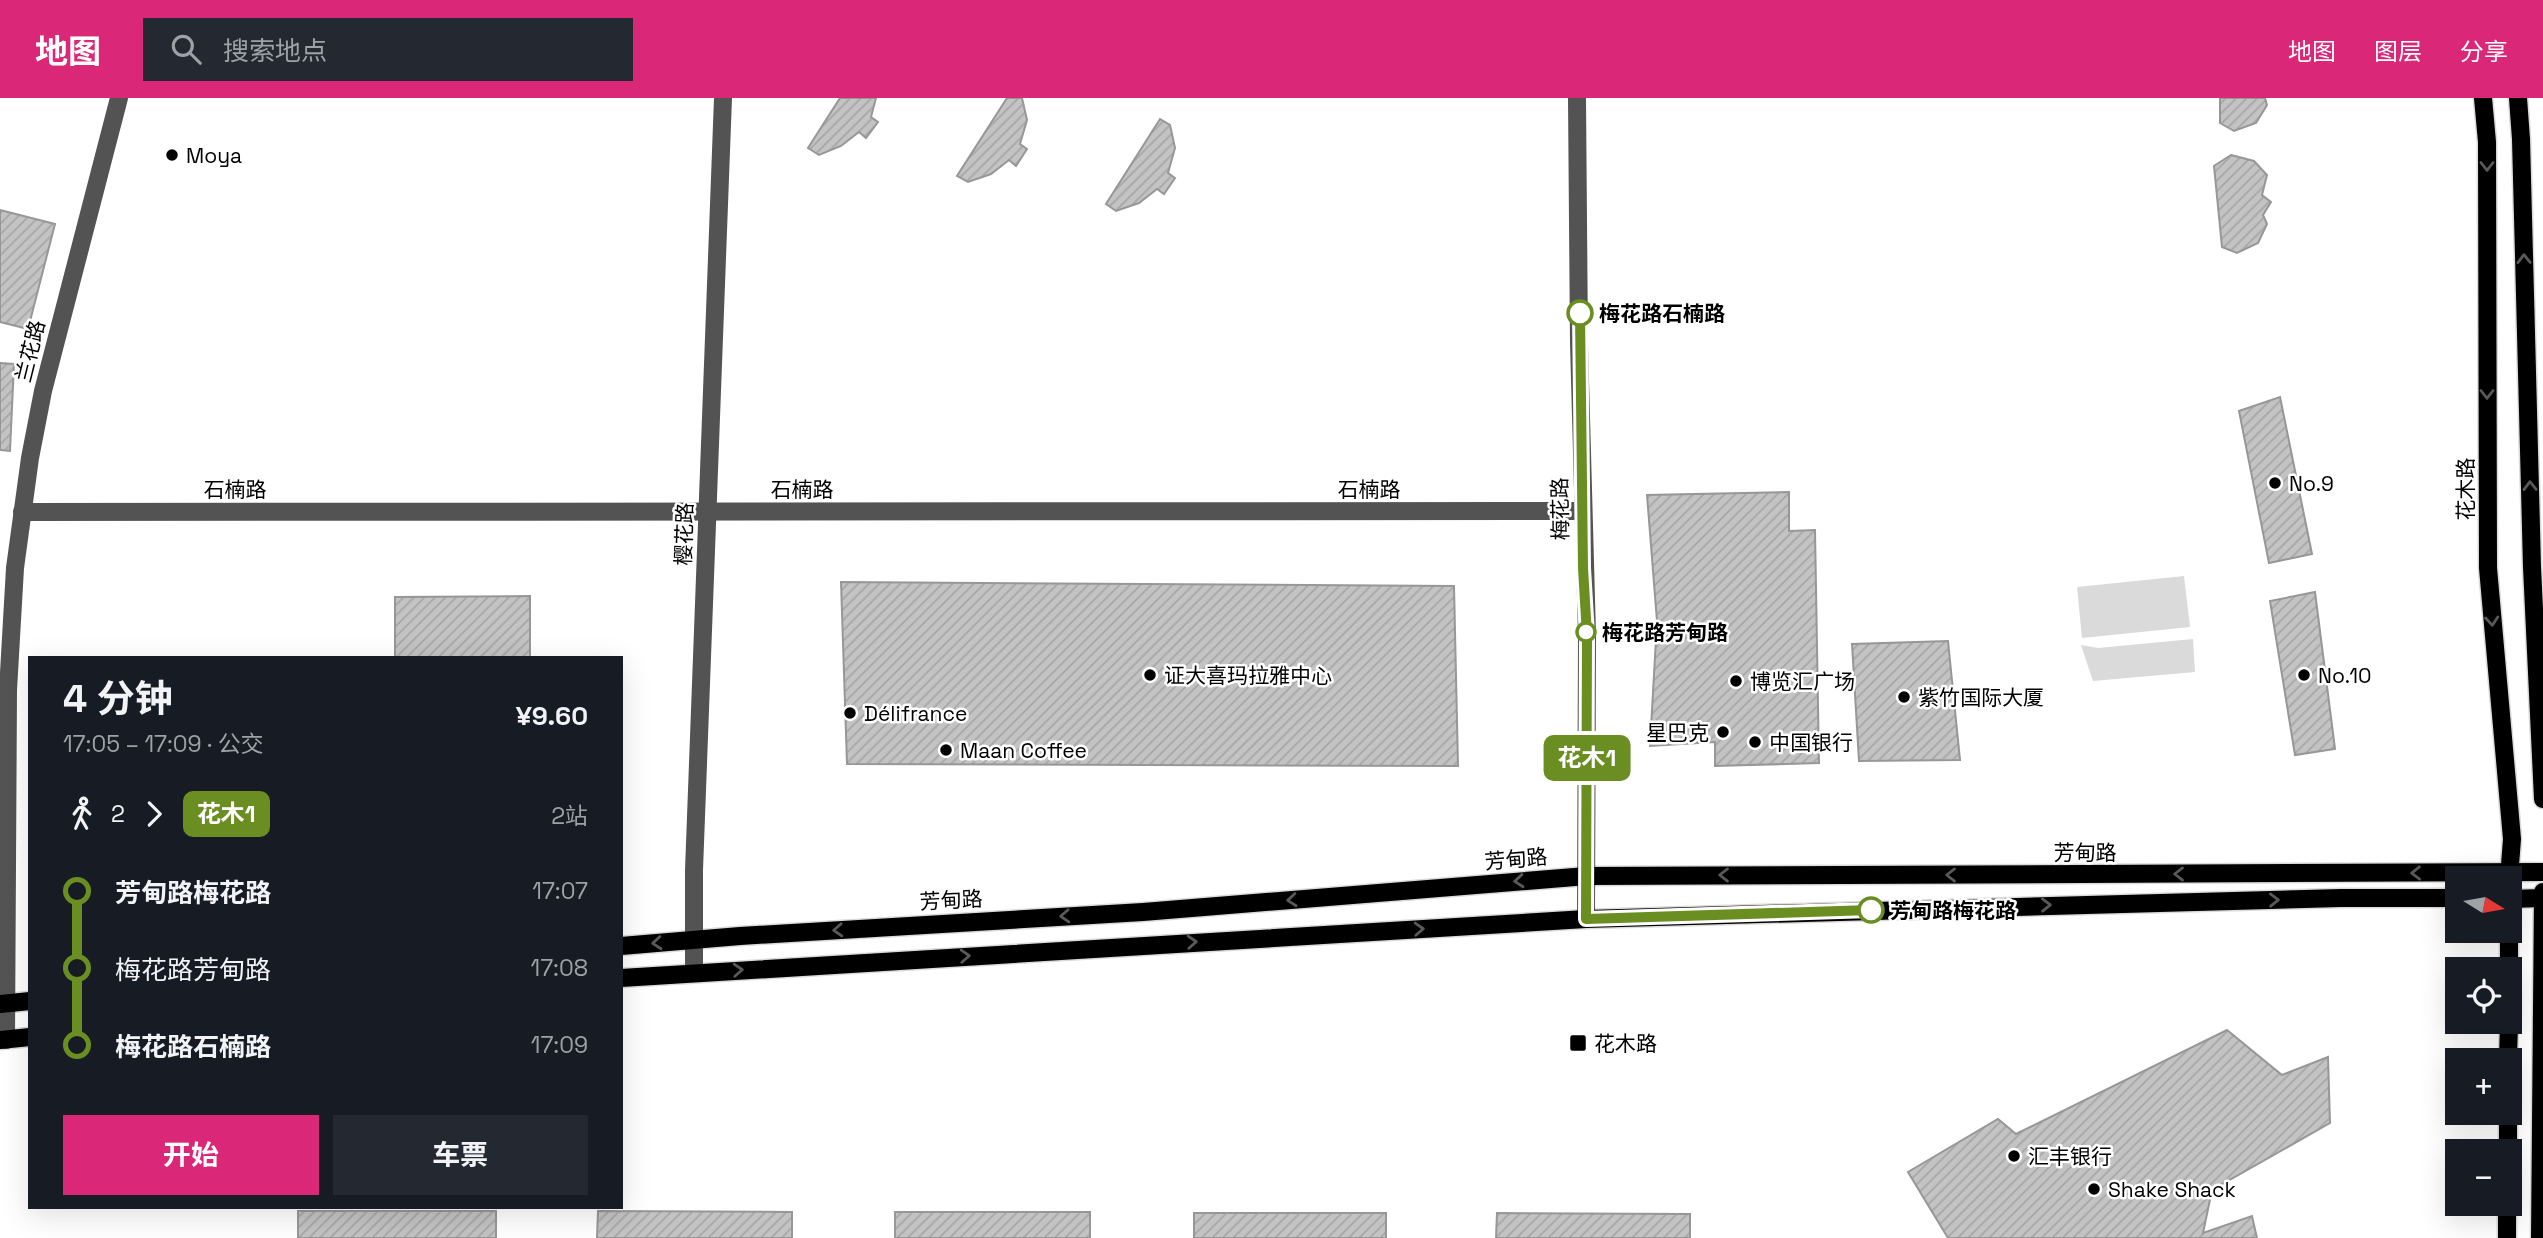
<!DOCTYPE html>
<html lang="zh">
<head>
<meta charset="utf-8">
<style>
  :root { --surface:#171b24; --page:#242831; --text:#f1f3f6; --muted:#9ea1a6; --accent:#db2777 }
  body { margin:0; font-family:"Space Grotesk","Noto Sans SC",sans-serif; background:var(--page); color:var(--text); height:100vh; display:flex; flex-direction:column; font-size:26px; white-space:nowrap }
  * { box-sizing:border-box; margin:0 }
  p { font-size:23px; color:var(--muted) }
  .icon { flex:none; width:38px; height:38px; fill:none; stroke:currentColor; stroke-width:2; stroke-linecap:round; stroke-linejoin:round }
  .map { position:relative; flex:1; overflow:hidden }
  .side { position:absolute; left:28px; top:558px; width:595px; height:553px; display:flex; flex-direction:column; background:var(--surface); border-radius:0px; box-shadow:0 7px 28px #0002 }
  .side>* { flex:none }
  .badge { padding:0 14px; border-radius:10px; font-size:24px; line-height:46px }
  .needle { width:46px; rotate:101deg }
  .fabs { position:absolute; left:2445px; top:768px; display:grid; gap:14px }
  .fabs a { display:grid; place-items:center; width:77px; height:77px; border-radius:0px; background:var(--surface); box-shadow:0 7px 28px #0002; font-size:35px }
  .map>.badge { position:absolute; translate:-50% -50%; box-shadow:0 0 0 4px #fff }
  .legs { display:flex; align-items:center; gap:10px; height:77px; padding:0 35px; font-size:23px }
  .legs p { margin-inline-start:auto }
  .summary { display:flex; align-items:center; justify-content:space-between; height:119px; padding:0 35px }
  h1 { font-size:38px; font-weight:700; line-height:52px }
  .cta { display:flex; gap:14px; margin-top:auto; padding:14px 35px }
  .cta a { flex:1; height:80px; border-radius:0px; background:var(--accent); color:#fff; font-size:28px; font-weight:700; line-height:80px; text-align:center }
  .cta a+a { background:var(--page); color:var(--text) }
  ul { padding:0 35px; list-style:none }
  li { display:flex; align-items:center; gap:24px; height:77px; font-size:26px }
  li i { display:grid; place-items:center; width:10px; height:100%; margin:0 9px; background:currentColor }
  li i::after { content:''; width:18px; height:18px; margin:-9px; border:5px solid; border-radius:50%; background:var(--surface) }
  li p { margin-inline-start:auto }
  li:first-child i { background:linear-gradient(#0000 50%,currentColor 0) }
  li:last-child i { background:linear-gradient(currentColor 50%,#0000 0) }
  header { display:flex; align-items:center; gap:42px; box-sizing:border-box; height:98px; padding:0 35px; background:var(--accent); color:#fff }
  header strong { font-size:33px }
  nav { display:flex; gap:38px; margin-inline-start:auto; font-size:24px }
  .search { width:490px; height:63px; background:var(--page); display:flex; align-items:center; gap:18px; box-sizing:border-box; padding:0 24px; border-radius:0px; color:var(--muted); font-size:26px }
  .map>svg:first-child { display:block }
  .garden { fill:#dadada }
  .building { fill:url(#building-hatch); stroke:#979797; stroke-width:2 }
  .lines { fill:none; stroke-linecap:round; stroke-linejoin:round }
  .major-casing { stroke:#dbdbdb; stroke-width:21 }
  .minor { stroke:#535353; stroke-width:18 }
  .major { stroke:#000; stroke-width:18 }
  .oneway { stroke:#595959 }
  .line-1-casing { stroke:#fff; stroke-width:16 }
  .line-1 { stroke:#6b8e23; stroke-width:10 }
  .poi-dot { fill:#000; stroke:#fff; stroke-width:2.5 }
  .stop-1-dot { fill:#fff; stroke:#6b8e23; stroke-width:3.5 }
  .labels { text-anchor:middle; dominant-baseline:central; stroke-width:5; stroke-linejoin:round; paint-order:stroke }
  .poi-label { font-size:21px; fill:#000; stroke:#fff; text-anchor:start }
  .stop-label { font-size:21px; font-weight:bold; fill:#000; stroke:#fff; text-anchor:start }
  .street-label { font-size:21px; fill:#000; stroke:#fff }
</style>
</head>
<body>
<header>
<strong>地图</strong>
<div class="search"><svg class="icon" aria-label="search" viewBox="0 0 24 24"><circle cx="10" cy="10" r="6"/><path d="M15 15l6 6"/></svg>搜索地点</div>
<nav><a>地图</a><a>图层</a><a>分享</a></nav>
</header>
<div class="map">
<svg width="2543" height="1140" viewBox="0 0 2543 1140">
  <defs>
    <pattern id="building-hatch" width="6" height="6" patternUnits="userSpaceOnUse" patternTransform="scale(1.75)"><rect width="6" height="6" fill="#c3c3c3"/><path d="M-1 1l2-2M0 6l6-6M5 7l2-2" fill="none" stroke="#a6a6a6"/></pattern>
  </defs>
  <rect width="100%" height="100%" fill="#fff"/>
  <g class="garden">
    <polygon points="2184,478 2190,529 2082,540 2077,489"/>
    <polygon points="2193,541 2195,574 2093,583 2081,547 2098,550"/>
  </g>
  <g class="building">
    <polygon points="840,0 876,0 871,19 878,24 866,40 859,34 841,48 819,57 808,50"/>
    <polygon points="1007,0 1022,0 1027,22 1020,46 1027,51 1016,68 1009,62 991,76 968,84 957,78"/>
    <polygon points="2220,0 2265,0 2267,7 2256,25 2234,33 2220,25"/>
    <polygon points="1160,21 1170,27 1175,50 1168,75 1175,80 1164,96 1157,91 1139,105 1116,113 1106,106"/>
    <polygon points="2231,57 2254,63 2267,77 2262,97 2271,104 2263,117 2267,126 2258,145 2237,155 2222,149 2214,68"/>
    <polygon points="0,112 55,126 28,231 0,224"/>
    <polygon points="0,265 14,266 10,353 0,352"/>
    <polygon points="2280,299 2312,456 2269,465 2239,313"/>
    <polygon points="1789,394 1789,433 1815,432 1819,665 1715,668 1715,644 1650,648 1657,523 1647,397"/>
    <polygon points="841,484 1454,488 1458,668 847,666"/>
    <polygon points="2315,494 2335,651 2295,657 2270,503"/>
    <polygon points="530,498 530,560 395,560 395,499"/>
    <polygon points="1948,543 1960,662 1859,663 1852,546"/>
    <polygon points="2227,932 2282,977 2328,959 2330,1025 2212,1092 2203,1135 2252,1118 2257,1140 1948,1140 1908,1074 1998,1021 2016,1036"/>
    <rect x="298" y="1113" width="198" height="27"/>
    <polygon points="598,1113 792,1114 792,1140 597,1140"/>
    <rect x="895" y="1114" width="195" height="26"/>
    <rect x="1194" y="1115" width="192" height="25"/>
    <polygon points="1497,1115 1690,1116 1690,1140 1496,1140"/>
  </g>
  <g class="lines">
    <g class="major-casing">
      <g id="major">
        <polyline points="2483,0 2487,44 2488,470 2512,741 2509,780"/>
        <polyline points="2518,0 2521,41 2532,469 2543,701"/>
        <polyline points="2510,793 2510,823"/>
        <polyline points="2510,801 2543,800"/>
        <polyline points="621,848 740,838 1143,814 1587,778 2543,774"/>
        <polyline points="2509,872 2509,833"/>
        <polyline points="621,880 1586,821 2341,800 2457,800"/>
        <polyline points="0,906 30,903"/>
        <polyline points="0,942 30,939"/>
        <polyline points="2508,962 2509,924"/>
        <polyline points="2508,1054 2508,1015"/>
        <polyline points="2507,1140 2507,1106"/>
        <polyline points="2540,1140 2543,794"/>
      </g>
    </g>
    <g class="minor">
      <polyline points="1577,0 1579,245 1587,537 1586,821"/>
      <polyline points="22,414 1583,413"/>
      <polyline points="694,874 694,772 723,0"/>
      <polyline points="6,942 8,592 15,470 30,360 43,293 119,0"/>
    </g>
    <use href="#major" class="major"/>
  </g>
  <defs><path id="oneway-chevron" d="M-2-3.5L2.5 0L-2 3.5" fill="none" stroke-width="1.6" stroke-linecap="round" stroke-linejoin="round" transform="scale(1.75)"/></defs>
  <g class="oneway">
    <use href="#oneway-chevron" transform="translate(2487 68) rotate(90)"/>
    <use href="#oneway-chevron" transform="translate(2524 161) rotate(-91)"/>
    <use href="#oneway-chevron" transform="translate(2487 296) rotate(90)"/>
    <use href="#oneway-chevron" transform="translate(2530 388) rotate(-91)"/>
    <use href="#oneway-chevron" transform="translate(2492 523) rotate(85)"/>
    <use href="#oneway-chevron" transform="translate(2416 775) rotate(179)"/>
    <use href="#oneway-chevron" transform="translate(2179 776) rotate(180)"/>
    <use href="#oneway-chevron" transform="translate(1724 777) rotate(180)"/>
    <use href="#oneway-chevron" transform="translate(1951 777) rotate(180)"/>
    <use href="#oneway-chevron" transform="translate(1519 783) rotate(175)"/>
    <use href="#oneway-chevron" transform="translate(1292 802) rotate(175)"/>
    <use href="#oneway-chevron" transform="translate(2274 802) rotate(-1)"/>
    <use href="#oneway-chevron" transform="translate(2046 807) rotate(-1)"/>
    <use href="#oneway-chevron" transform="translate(1065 818) rotate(177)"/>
    <use href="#oneway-chevron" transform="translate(1419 831) rotate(-3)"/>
    <use href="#oneway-chevron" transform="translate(838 832) rotate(177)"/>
    <use href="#oneway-chevron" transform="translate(1192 844) rotate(-3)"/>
    <use href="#oneway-chevron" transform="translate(657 845) rotate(175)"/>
    <use href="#oneway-chevron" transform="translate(965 858) rotate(-3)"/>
    <use href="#oneway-chevron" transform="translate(738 872) rotate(-3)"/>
  </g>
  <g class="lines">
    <g class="line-1-casing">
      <polyline id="line-1" points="1580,215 1583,470 1587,537 1586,821 1871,812"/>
    </g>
    <use href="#line-1" class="line-1"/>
  </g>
  <g class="poi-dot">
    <circle cx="172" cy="57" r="7"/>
    <circle cx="2275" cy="385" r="7"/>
    <circle cx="1150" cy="577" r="7"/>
    <circle cx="2304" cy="577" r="7"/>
    <circle cx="1736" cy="583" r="7"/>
    <circle cx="1904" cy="599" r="7"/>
    <circle cx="850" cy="615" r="7"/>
    <circle cx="1723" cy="634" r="7"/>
    <circle cx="1755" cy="644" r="7"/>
    <circle cx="946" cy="652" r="7"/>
    <rect x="1569" y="936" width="18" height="18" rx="3.5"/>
    <circle cx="2014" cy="1058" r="7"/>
    <circle cx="2094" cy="1091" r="7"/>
  </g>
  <g class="stop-1-dot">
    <circle cx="1580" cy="215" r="12"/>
    <circle cx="1586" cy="534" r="9"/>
    <circle cx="1871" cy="812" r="12"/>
  </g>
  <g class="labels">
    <g class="poi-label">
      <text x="186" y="57">Moya</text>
      <text x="2289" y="385">No.9</text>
      <text x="1164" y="577">证大喜玛拉雅中心</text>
      <text x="2318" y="577">No.10</text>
      <text x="1750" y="583">博览汇广场</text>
      <text x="1918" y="599">紫竹国际大厦</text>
      <text x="864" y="615">Délifrance</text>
      <text x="1709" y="634" text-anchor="end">星巴克</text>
      <text x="1769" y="644">中国银行</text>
      <text x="960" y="652">Maan Coffee</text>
      <text x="1594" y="945">花木路</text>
      <text x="2028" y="1058">汇丰银行</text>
      <text x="2108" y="1091">Shake Shack</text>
    </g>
    <g class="stop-label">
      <text x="1599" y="215">梅花路石楠路</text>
      <text x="1602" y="534">梅花路芳甸路</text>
      <text x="1890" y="812">芳甸路梅花路</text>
    </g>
    <g class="street-label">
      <text transform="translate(30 253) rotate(-76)">兰花路</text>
      <text x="235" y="391">石楠路</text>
      <text x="802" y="391">石楠路</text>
      <text x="1369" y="391">石楠路</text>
      <text transform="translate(2465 391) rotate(-90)">花木路</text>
      <text transform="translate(1560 411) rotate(-91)">梅花路</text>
      <text transform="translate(684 436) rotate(-88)">樱花路</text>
      <text x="2085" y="754">芳甸路</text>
      <text transform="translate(1516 761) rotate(-5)">芳甸路</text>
      <text transform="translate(951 802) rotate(-3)">芳甸路</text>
    </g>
  </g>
</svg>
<div class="fabs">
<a><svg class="needle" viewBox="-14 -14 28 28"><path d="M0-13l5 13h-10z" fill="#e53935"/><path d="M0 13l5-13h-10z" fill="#9ea1a6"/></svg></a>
<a><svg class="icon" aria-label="locate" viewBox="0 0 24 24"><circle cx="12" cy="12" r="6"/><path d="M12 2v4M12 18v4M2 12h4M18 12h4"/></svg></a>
<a>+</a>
<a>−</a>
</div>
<b class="badge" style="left:1587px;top:660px;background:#6b8e23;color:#fff">花木1</b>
<section class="side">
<div class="summary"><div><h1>4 分钟</h1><p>17:05 – 17:09 · 公交</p></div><b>¥9.60</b></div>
<div class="legs"><svg class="icon" aria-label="walk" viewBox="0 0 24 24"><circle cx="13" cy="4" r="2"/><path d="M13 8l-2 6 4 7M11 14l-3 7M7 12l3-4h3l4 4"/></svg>2<svg class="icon" aria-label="forward" viewBox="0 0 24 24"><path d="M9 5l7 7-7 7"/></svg><b class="badge" style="background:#6b8e23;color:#fff">花木1</b><p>2站</p></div>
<ul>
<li><i style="color:#6b8e23"></i><b>芳甸路梅花路</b><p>17:07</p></li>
<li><i style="color:#6b8e23"></i><span>梅花路芳甸路</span><p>17:08</p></li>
<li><i style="color:#6b8e23"></i><b>梅花路石楠路</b><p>17:09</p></li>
</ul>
<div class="cta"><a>开始</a><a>车票</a></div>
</section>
</div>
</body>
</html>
